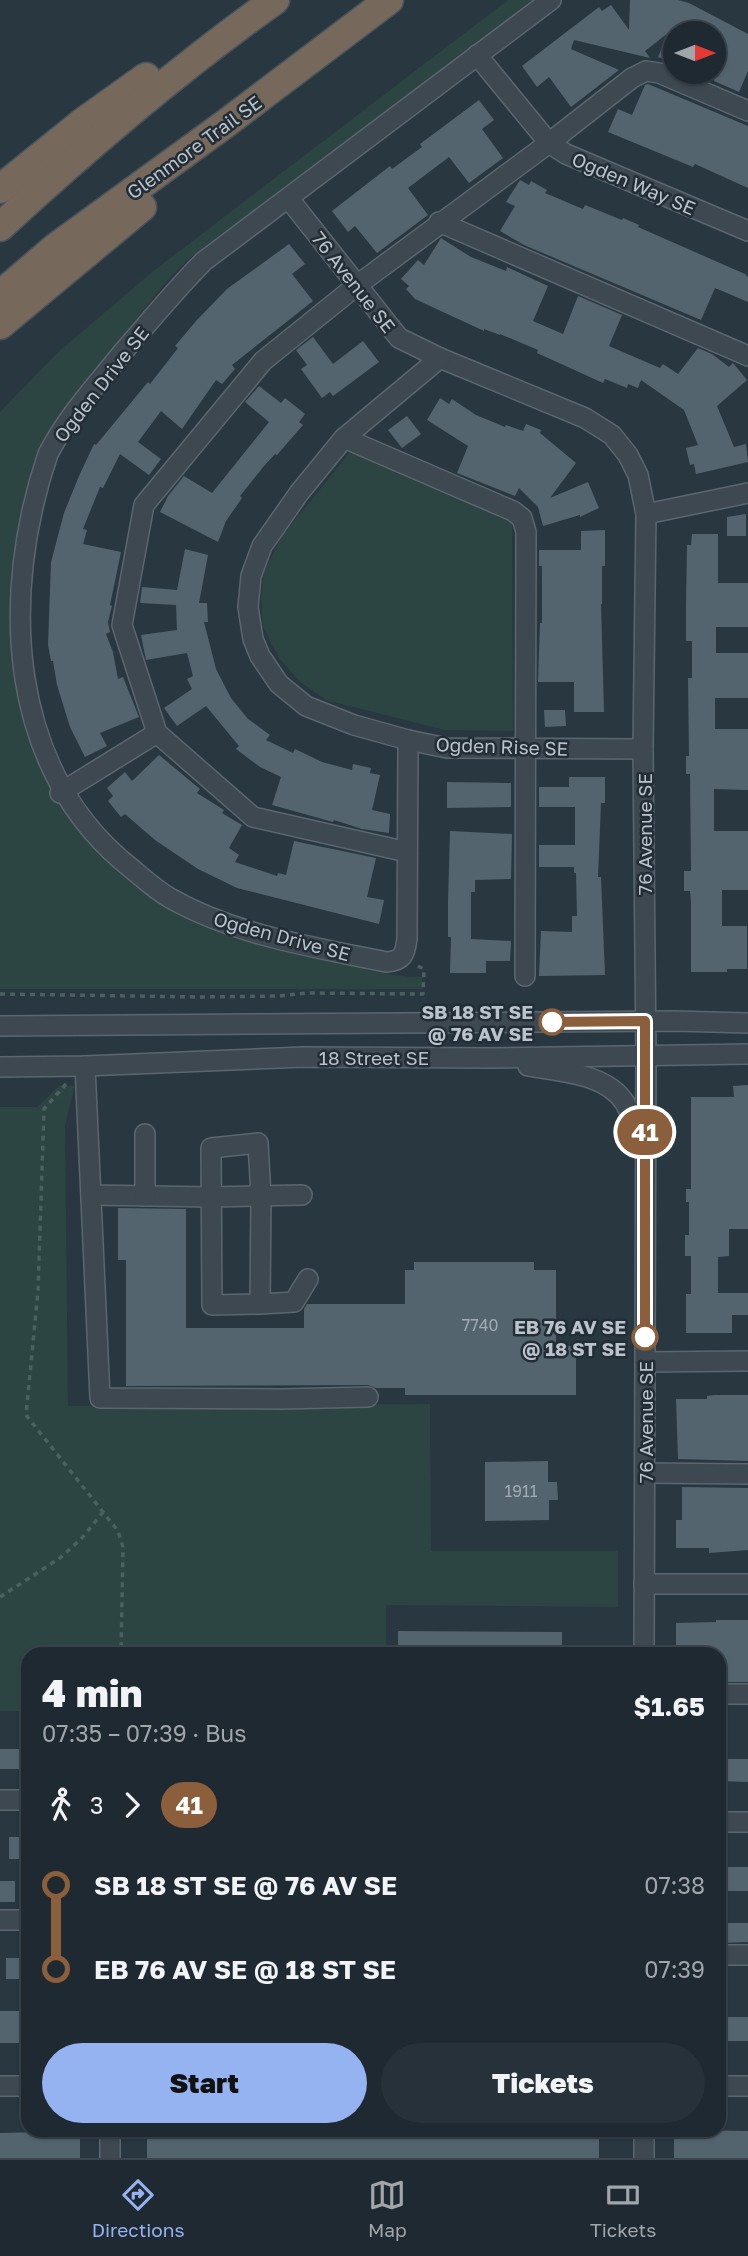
<!DOCTYPE html>
<html lang="en">
<head>
<meta charset="utf-8">
<style>
  :root { --surface:#1f2931; --page:#273139; --text:#f1f3f6; --muted:#a1a6ab; --line:#3c454d; --accent:#95b2f1 }
  body { margin:0; font-family:"Golos Text",sans-serif; background:var(--page); color:var(--text); height:100vh; display:flex; flex-direction:column; font-size:26px; white-space:nowrap }
  * { box-sizing:border-box; margin:0 }
  p { font-size:23px; color:var(--muted) }
  .icon { flex:none; width:38px; height:38px; fill:none; stroke:currentColor; stroke-width:2; stroke-linecap:round; stroke-linejoin:round }
  .map { position:relative; flex:1; overflow:hidden }
  .drawer { position:absolute; left:21px; top:1647px; width:705px; height:490px; display:flex; flex-direction:column; background:var(--surface); border-radius:21px; box-shadow:0 2px 5px #0004,0 0 0 2px var(--line) }
  .drawer>* { flex:none }
  .badge { padding:0 14px; border-radius:23px; font-size:24px; line-height:46px }
  .needle { width:46px; rotate:90deg }
  .fabs { position:absolute; left:663px; top:21px; display:grid; gap:14px }
  .fabs a { display:grid; place-items:center; width:63px; height:63px; border-radius:50%; background:var(--surface); box-shadow:0 2px 5px #0004,0 0 0 2px var(--line); font-size:35px }
  .map>.badge { position:absolute; translate:-50% -50%; box-shadow:0 0 0 4px #fff }
  .legs { display:flex; align-items:center; gap:10px; height:77px; padding:0 21px; font-size:23px }
  .legs p { margin-inline-start:auto }
  .summary { display:flex; align-items:center; justify-content:space-between; height:119px; padding:0 21px }
  h1 { font-size:38px; font-weight:800; line-height:52px }
  .cta { display:flex; gap:14px; margin-top:auto; padding:14px 21px }
  .cta a { flex:1; height:80px; border-radius:42px; background:var(--accent); color:#111; font-size:28px; font-weight:800; line-height:80px; text-align:center }
  .cta a+a { background:var(--page); color:var(--text) }
  ul { padding:0 21px; list-style:none }
  li { display:flex; align-items:center; gap:24px; height:84px; font-size:26px }
  li i { display:grid; place-items:center; width:10px; height:100%; margin:0 9px; background:currentColor }
  li i::after { content:''; width:18px; height:18px; margin:-9px; border:5px solid; border-radius:50%; background:var(--surface) }
  li p { margin-inline-start:auto }
  li:first-child i { background:linear-gradient(#0000 50%,currentColor 0) }
  li:last-child i { background:linear-gradient(currentColor 50%,#0000 0) }
  .tabs { display:flex; justify-content:space-around; align-items:center; height:98px; border-top:2px solid var(--line); background:var(--surface); font-size:19px; color:var(--muted) }
  .tabs a { display:grid; justify-items:center; gap:4px }
  .tabs .active { color:var(--accent) }
  .map>svg:first-child { display:block }
  .green { fill:#2c4442 }
  .building { fill:#54646e }
  .lines { fill:none; stroke-linecap:round; stroke-linejoin:round }
  .minor-casing { stroke:#5b666e; stroke-width:22 }
  .highway-casing { stroke:#48535b; stroke-width:31 }
  .path { stroke:#4b6060; stroke-width:3.5; stroke-dasharray:5 5; stroke-linecap:butt }
  .minor { stroke:#3d4851; stroke-width:19 }
  .highway { stroke:#76685b; stroke-width:28 }
  .line-1-casing { stroke:#fff; stroke-width:16 }
  .line-1 { stroke:#8b5e3c; stroke-width:10 }
  .stop-1-dot { fill:#fff; stroke:#8b5e3c; stroke-width:3.5 }
  .labels { text-anchor:middle; dominant-baseline:central; stroke-width:5; stroke-linejoin:round; paint-order:stroke }
  .number-label { font-size:16px; fill:#a0abb4 }
  .street-label { font-size:19px; fill:#bac3cb; stroke:#222d36 }
  .stop-label { font-size:19px; font-weight:bold; fill:#bac3cb; stroke:#222d36; text-anchor:end }
</style>
</head>
<body>
<div class="map">
<svg width="748" height="2158" viewBox="0 0 748 2158">
  <rect width="100%" height="100%" fill="#293741"/>
  <g class="green">
    <path d="M508 0H535C457 59 379 119 301 178 263 205 223 230 188 260 163 282 142 313 121 338 97 367 72 394 53 425 0 551 0 693 66 814 100 864 163 915 221 933 252 942 283 948 314 956 349 965 386 977 422 977V989H0V412L56 354 152 272Z"/>
    <polygon points="350,452 512,521 513,731 444,730 326,700 299,681 279,658 263,627 261,597 263,574 282,536"/>
    <polygon points="59,1086 75,1086 65,1125 68,1406 430,1404 431,1551 618,1551 618,1607 386,1605 386,1654 28,1654 28,1767 23,1767 24,1711 0,1711 0,1107 37,1107"/>
  </g>
  <g class="building">
    <polygon points="630,0 678,0 689,3 748,34 748,71 739,92 714,81 714,33 676,33 676,64 658,57 668,33 645,51 650,58 574,40 571,49 619,70 571,107 549,77 537,87 522,66 599,7 602,11 611,5 629,30"/>
    <polygon points="648,84 748,126 748,188 695,164 693,167 608,132 618,109 632,115 645,85"/>
    <polygon points="479,100 494,120 482,129 503,158 469,183 449,157 408,188 428,215 377,253 355,226 348,232 332,211 390,166 392,169 422,147 420,144"/>
    <polygon points="520,180 529,185 531,181 547,190 545,193 583,209 585,205 622,220 623,218 639,225 638,227 745,274 748,277 748,302 715,288 701,320 524,245 500,231 515,206 506,202"/>
    <polygon points="441,238 471,257 506,271 507,267 548,286 533,321 563,334 578,296 622,315 609,346 660,368 663,364 678,374 698,348 712,354 729,367 733,363 747,380 717,406 734,447 746,444 748,462 696,474 694,464 690,465 686,448 698,445 684,410 641,380 638,388 628,384 627,388 605,379 603,383 537,353 538,350 500,334 500,335 484,329 484,331 415,299 406,289 409,286 401,279 418,260 424,265"/>
    <polygon points="289,244 305,264 292,274 313,301 232,365 235,369 222,384 216,380 182,429 161,411 138,442 161,459 149,475 120,454 103,488 100,487 83,529 87,530 83,544 121,552 110,605 112,606 108,622 110,632 106,634 113,652 118,679 123,677 139,717 100,733 107,746 85,757 70,727 57,685 53,661 51,661 48,645 51,562 64,513 79,476 94,444 96,445 148,382 150,384 178,348 175,346 196,321 227,289"/>
    <polygon points="313,337 333,364 363,341 379,362 333,396 330,392 322,398 301,369 307,365 296,350"/>
    <polygon points="259,386 281,403 285,398 305,414 299,422 303,425 277,455 275,454 264,466 240,496 242,498 226,521 218,542 160,512 168,496 184,476 212,493 269,422 245,402"/>
    <polygon points="440,398 449,404 452,399 476,415 505,427 506,425 523,431 526,424 541,430 540,433 576,463 550,498 588,482 599,508 580,517 580,515 543,526 538,507 519,488 515,496 457,473 468,446 427,420"/>
    <polygon points="407,416 421,434 402,448 388,430"/>
    <polygon points="746,514 746,536 727,536 727,517"/>
    <polygon points="605,530 605,566 602,566 602,604 601,604 604,712 574,712 574,682 538,682 540,623 542,623 542,566 539,566 539,550 581,550 581,531"/>
    <polygon points="692,534 718,534 718,583 748,583 748,627 716,627 716,653 748,653 748,698 715,698 715,729 748,729 748,790 714,789 714,831 748,831 748,890 722,890 722,926 747,926 747,969 727,969 727,972 691,972 691,902 690,891 684,891 684,871 691,871 690,774 686,774 686,756 689,756 688,678 692,678 692,641 686,641 686,605 687,545 691,545"/>
    <polygon points="185,549 208,555 199,603 207,603 208,622 204,622 216,669 231,698 248,719 270,735 266,740 293,753 295,749 322,762 352,770 353,764 371,768 370,773 380,775 372,810 390,814 389,833 362,829 334,820 333,822 272,805 281,777 260,767 236,749 239,746 206,706 177,726 164,708 192,689 187,679 193,676 187,653 146,660 141,635 177,630 176,605 140,603 142,587 177,590"/>
    <polygon points="544,710 565,710 566,726 545,727"/>
    <polygon points="159,755 200,789 197,793 224,810 222,813 242,825 229,848 239,855 235,862 277,876 278,873 286,875 294,841 376,858 367,897 384,900 379,924 237,888 198,869 155,840 125,814 121,817 108,801 113,796 107,788 125,772 132,781"/>
    <polygon points="569,777 605,777 605,803 601,803 598,877 601,877 605,975 539,976 541,931 572,932 572,916 577,916 576,873 574,873 574,867 539,867 539,845 575,845 575,807 539,807 539,787 569,787"/>
    <polygon points="447,782 511,783 511,807 447,808"/>
    <polygon points="450,831 512,834 511,879 475,880 475,892 471,892 471,939 511,941 510,961 486,961 486,973 450,973 451,937 448,937 448,902"/>
    <polygon points="748,1085 748,1229 729,1229 729,1256 718,1257 718,1293 748,1293 748,1315 732,1315 732,1333 686,1333 686,1294 691,1294 691,1256 685,1256 685,1235 689,1235 689,1202 686,1202 686,1189 691,1189 691,1097 734,1097 733,1086"/>
    <polygon points="118,1208 186,1209 186,1328 304,1328 304,1309 307,1304 405,1304 405,1270 414,1270 414,1262 534,1262 534,1270 556,1270 556,1346 576,1346 576,1395 405,1395 405,1388 376,1388 368,1385 126,1386 126,1260 118,1260"/>
    <polygon points="714,1395 748,1395 748,1461 678,1459 676,1399 707,1399 707,1396"/>
    <polygon points="548,1461 548,1482 557,1482 558,1500 549,1500 549,1520 485,1521 485,1462"/>
    <polygon points="682,1487 748,1488 748,1550 709,1553 709,1548 676,1548 676,1520 682,1520"/>
    <polygon points="716,1620 748,1620 748,1682 719,1682 719,1654 676,1654 676,1623 716,1622"/>
    <polygon points="398,1631 562,1632 562,1654 398,1654"/>
    <rect x="0" y="1749" width="21" height="20"/>
    <polygon points="719,1759 748,1759 748,1782 719,1781"/>
    <rect x="9" y="1837" width="19" height="22"/>
    <rect x="719" y="1867" width="29" height="24"/>
    <rect x="0" y="1881" width="15" height="21"/>
    <polygon points="719,1923 748,1923 748,1942 719,1943"/>
    <rect x="6" y="1958" width="20" height="21"/>
    <rect x="0" y="2011" width="28" height="32"/>
    <rect x="720" y="2017" width="28" height="24"/>
    <polygon points="46,2130 80,2130 80,2158 0,2158 0,2133 46,2132"/>
    <polygon points="674,2130 748,2131 748,2158 674,2158"/>
    <polygon points="147,2133 375,2136 599,2133 599,2158 147,2158"/>
  </g>
  <g class="lines">
    <g class="minor-casing">
      <g id="minor">
        <polyline points="477,55 549,143 566,154 748,231"/>
        <polyline points="289,199 399,338 440,358 585,418 612,435 628,455 638,475 646,514 643,749 646,1056 644,1654"/>
        <polyline points="439,222 748,356"/>
        <polyline points="440,358 344,438 299,493 262,546 251,576 248,607 253,639 260,656 279,684 306,706 354,725 408,740 447,748 643,749"/>
        <polyline points="344,438 513,511 522,518 526,532 525,976"/>
        <polyline points="646,514 748,493"/>
        <path d="M408 740 407 939C405 954 403 961 386 962 313 947 235 935 170 898 156 890 144 879 132 869 6 770 0 595 48 454 67 417 97 384 123 352 150 321 175 290 204 261L551 0"/>
        <polyline points="60,793 157,733"/>
        <polyline points="407,852 253,817 157,733 122,625 144,505 263,361 356,286 549,143 632,78 646,71 659,73 748,111"/>
        <polyline points="0,1026 675,1021 748,1023"/>
        <polyline points="85,1066 100,1398 282,1399 368,1397"/>
        <path d="M528 1066C560 1072 606 1073 625 1103 632 1115 636 1132 640 1145"/>
        <polyline points="0,1067 85,1066 304,1057 491,1058 748,1054"/>
        <polyline points="91,1195 211,1197 302,1195"/>
        <polyline points="145,1196 145,1134"/>
        <polyline points="260,1304 212,1305 211,1148 258,1143 261,1196 260,1304 294,1302 308,1279"/>
        <polyline points="645,1362 748,1361"/>
        <polyline points="645,1473 748,1474"/>
        <polyline points="644,1584 748,1584"/>
        <polyline points="719,1694 748,1694"/>
        <polyline points="0,1800 25,1800"/>
        <polyline points="719,1822 748,1822"/>
        <polyline points="0,1920 25,1920"/>
        <polyline points="719,1955 748,1955"/>
        <polyline points="0,2086 28,2086"/>
        <polyline points="719,2086 748,2086"/>
        <polyline points="110,2130 110,2158"/>
        <polyline points="644,2130 644,2158"/>
      </g>
    </g>
    <g class="highway-casing">
      <g id="highway">
        <polyline points="0,189 83,122 146,77"/>
        <path d="M0 227C88 146 178 69 275 0"/>
        <polyline points="0,295 56,247 225,124 389,0"/>
        <polyline points="0,325 142,207"/>
      </g>
    </g>
    <g class="path">
      <polyline points="0,994 199,997 279,996 307,993 423,994 424,969 416,965"/>
      <polyline points="66,1084 44,1109 38,1291 26,1415 118,1531 123,1547 121,1654"/>
      <polyline points="0,1597 60,1558 81,1539 104,1511"/>
    </g>
    <use href="#minor" class="minor"/>
    <use href="#highway" class="highway"/>
  </g>
  <g class="lines">
    <g class="line-1-casing">
      <polyline id="line-1" points="552,1022 645,1021 645,1337"/>
    </g>
    <use href="#line-1" class="line-1"/>
  </g>
  <g class="stop-1-dot">
    <circle cx="552" cy="1022" r="12"/>
    <circle cx="645" cy="1337" r="12"/>
  </g>
  <g class="labels">
    <g class="number-label">
      <text x="480" y="1325">7740</text>
      <text x="521" y="1491">1911</text>
    </g>
    <g class="street-label">
      <text transform="translate(194 147) rotate(-36)">Glenmore Trail SE</text>
      <text transform="translate(634 183) rotate(23)">Ogden Way SE</text>
      <text transform="translate(354 282) rotate(52)">76 Avenue SE</text>
      <text transform="translate(101 384) rotate(-52)">Ogden Drive SE</text>
      <text transform="translate(502 746) rotate(2)">Ogden Rise SE</text>
      <text transform="translate(644 834) rotate(-90)">76 Avenue SE</text>
      <text transform="translate(282 936) rotate(15)">Ogden Drive SE</text>
      <text x="374" y="1057">18 Street SE</text>
      <text transform="translate(645 1422) rotate(-90)">76 Avenue SE</text>
    </g>
    <g class="stop-label">
      <text x="533" y="1011">SB 18 ST SE<tspan x="533" dy="22">@ 76 AV SE</tspan></text>
      <text x="626" y="1326">EB 76 AV SE<tspan x="626" dy="22">@ 18 ST SE</tspan></text>
    </g>
  </g>
</svg>
<div class="fabs">
<a><svg class="needle" viewBox="-14 -14 28 28"><path d="M0-13l5 13h-10z" fill="#e53935"/><path d="M0 13l5-13h-10z" fill="#a1a6ab"/></svg></a>
</div>
<b class="badge" style="left:645px;top:1132px;background:#8b5e3c;color:#fff">41</b>
<section class="drawer">
<div class="summary"><div><h1>4 min</h1><p>07:35 – 07:39 · Bus</p></div><b>$1.65</b></div>
<div class="legs"><svg class="icon" aria-label="walk" viewBox="0 0 24 24"><circle cx="13" cy="4" r="2"/><path d="M13 8l-2 6 4 7M11 14l-3 7M7 12l3-4h3l4 4"/></svg>3<svg class="icon" aria-label="forward" viewBox="0 0 24 24"><path d="M9 5l7 7-7 7"/></svg><b class="badge" style="background:#8b5e3c;color:#fff">41</b></div>
<ul>
<li><i style="color:#8b5e3c"></i><b>SB 18 ST SE @ 76 AV SE</b><p>07:38</p></li>
<li><i style="color:#8b5e3c"></i><b>EB 76 AV SE @ 18 ST SE</b><p>07:39</p></li>
</ul>
<div class="cta"><a>Start</a><a>Tickets</a></div>
</section>
</div>
<nav class="tabs">
<a class="active"><svg class="icon" aria-label="directions" viewBox="0 0 24 24"><path d="M12 3l9 9-9 9-9-9zM9 14v-3h6M13 9l2 2-2 2"/></svg>Directions</a>
<a><svg class="icon" aria-label="map" viewBox="0 0 24 24"><path d="M3 6l6-2 6 2 6-2v14l-6 2-6-2-6 2zM9 4v14M15 6v14"/></svg>Map</a>
<a><svg class="icon" aria-label="tickets" viewBox="0 0 24 24"><path d="M3 7h18v10H3zM15 7v10"/></svg>Tickets</a>
</nav>
</body>
</html>
